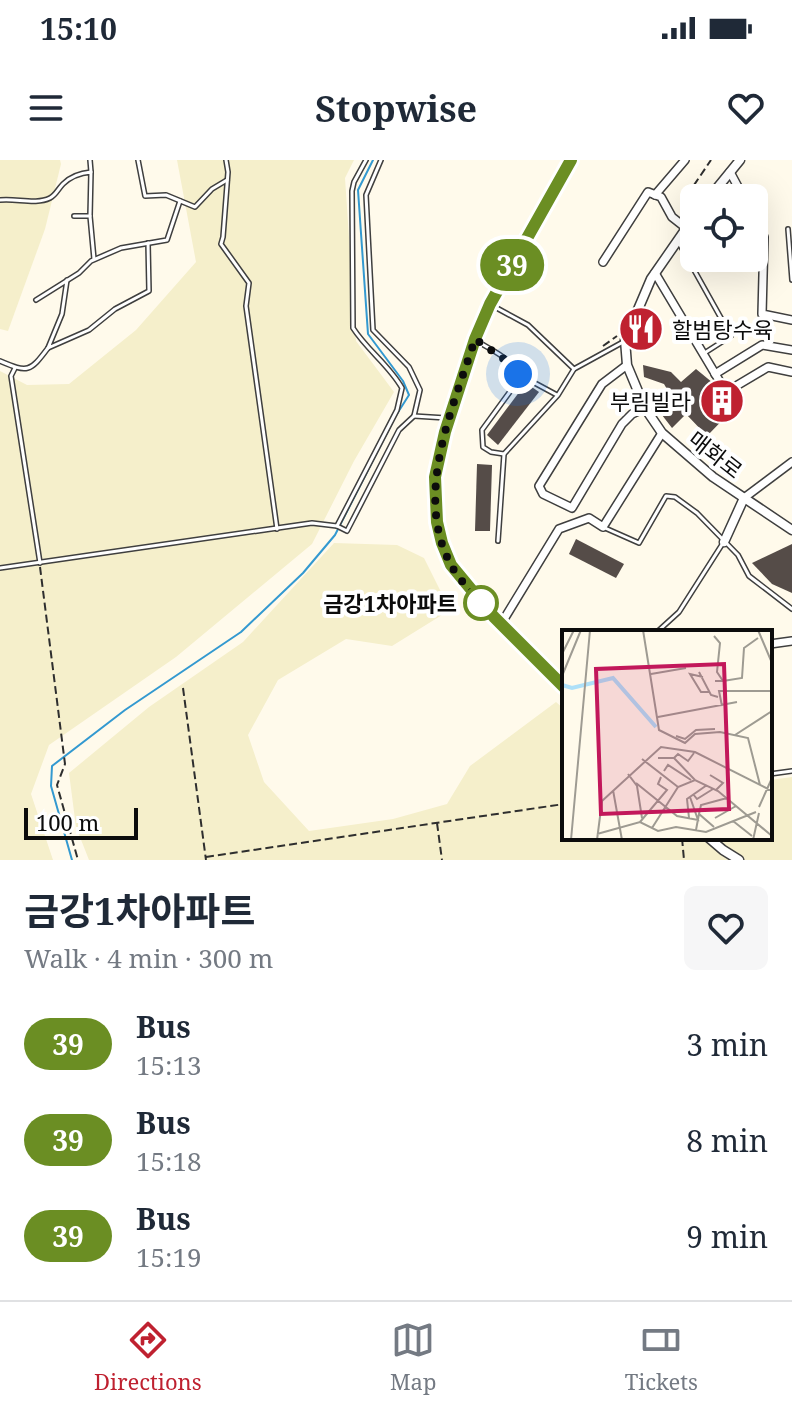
<!DOCTYPE html>
<html lang="en">
<head>
<meta charset="utf-8">
<style>
  :root { --surface:#fff; --page:#f6f6f7; --text:#1f2937; --muted:#747a83; --line:#e0e1e3; --accent:#bf2130 }
  body { margin:0; font-family:"Noto Serif","Noto Sans KR",serif; background:var(--page); color:var(--text); height:100vh; display:flex; flex-direction:column; font-size:30px; white-space:nowrap }
  * { box-sizing:border-box; margin:0 }
  p { font-size:26px; color:var(--muted) }
  .icon { flex:none; width:44px; height:44px; fill:none; stroke:currentColor; stroke-width:2; stroke-linecap:round; stroke-linejoin:round }
  .map { position:relative; height:700px; overflow:hidden }
  .panel { display:flex; flex-direction:column; background:var(--surface); flex:1 }
  .panel>* { flex:none }
  .badge { padding:0 16px; border-radius:26px; font-size:28px; line-height:52px }
  .tools { position:absolute; left:680px; top:24px; display:grid; gap:16px }
  .tools a { display:grid; place-items:center; width:88px; height:88px; border-radius:12px; background:var(--surface); box-shadow:0 8px 32px #0002; font-size:40px }
  .scale { position:absolute; left:24px; bottom:20px; width:114px; box-sizing:border-box; padding-left:8px; border:4px solid #0c0c0c; border-top:0; font-size:22px; line-height:28px; white-space:nowrap; color:#0c0c0c; -webkit-text-stroke:6px #fff; paint-order:stroke }
  .you { position:absolute; width:40px; height:40px; margin:-20px; border:6px solid #fff; border-radius:50%; background:#1a73e8; box-shadow:0 0 0 12px #1a73e833 }
  .map>.badge { position:absolute; translate:-50% -50%; box-shadow:0 0 0 4px #fff }
  .round { display:grid; place-items:center; flex:none; width:84px; height:84px; border-radius:12px; background:var(--page) }
  .headline { display:flex; align-items:center; justify-content:space-between; height:136px; padding:0 24px }
  h1 { font-size:38px; font-weight:700; line-height:60px }
  ul { padding:0; list-style:none }
  li { display:flex; align-items:center; gap:24px; height:96px; padding:0 24px }
  li div { flex:1 }
  li b { display:block; font-size:30px }
  li em { font-style:normal }
  li .badge { min-width:88px; font-weight:700; text-align:center }
  .status { display:flex; justify-content:space-between; align-items:center; height:56px; padding:0 40px; background:var(--surface); direction:ltr }
  .status svg { height:22px; fill:currentColor }
  header { display:flex; justify-content:space-between; align-items:center; height:104px; padding:0 24px; background:var(--surface); font-size:36px; font-weight:700 }
  .menu { display:flex; justify-content:space-around; align-items:center; height:112px; border-top:2px solid var(--line); background:var(--surface); font-size:22px; color:var(--muted) }
  .menu a { display:grid; justify-items:center; gap:4px }
  .menu .active { color:var(--accent) }
  .map>svg:first-child { display:block }
  .farmland { fill:#f5efcb }
  .lines { fill:none; stroke-linecap:round; stroke-linejoin:round }
  .stream { stroke:#3399d0; stroke-width:2 }
  .building { fill:#554c48 }
  .service-casing { stroke:#3f3f3f; stroke-width:6 }
  .minor-casing { stroke:#3f3f3f; stroke-width:10 }
  .tertiary-casing { stroke:#3f3f3f; stroke-width:11 }
  .path { stroke:#2e2e2e; stroke-width:2; stroke-dasharray:8 4; stroke-linecap:butt }
  .service { stroke:#fff; stroke-width:3 }
  .minor { stroke:#fff; stroke-width:7 }
  .tertiary { stroke:#fff; stroke-width:8 }
  .line-casing { stroke:#fff; stroke-width:18 }
  .line { stroke:#6b8e23; stroke-width:12 }
  .walk { stroke:#0c0c0c; stroke-width:8; stroke-dasharray:0 14.4 }
  .stop-dot { fill:#fff; stroke:#6b8e23; stroke-width:4 }
  .labels { text-anchor:middle; dominant-baseline:central; stroke-width:8; stroke-linejoin:round; paint-order:stroke }
  .poi-label { font-size:22px; fill:#0c0c0c; stroke:#fff; text-anchor:start }
  .street-label { font-size:22px; fill:#0c0c0c; stroke:#fff }
  .stop-label { font-size:22px; font-weight:bold; fill:#0c0c0c; stroke:#fff; text-anchor:end }
  .inset-river { fill:none; stroke:#aee0f8; stroke-width:4 }
  .inset-road { fill:none; stroke:#9e9b92; stroke-width:2 }
  .view { fill:#c2185b; fill-opacity:0.15; stroke:#c2185b; stroke-width:4 }
  .inset-edge { fill:none; stroke:#0c0c0c; stroke-width:4 }
</style>
</head>
<body>
<div class="status"><b>15:10</b><svg viewBox="0 0 49 12"><path d="M0 12V9h3v3zM5 12V6h3v6zM10 12V3h3v9zM15 12V0h3v12zM26 1h20v11H26zM47 4h2v5h-2z"/></svg></div>
<header><svg class="icon" aria-label="menu" viewBox="0 0 24 24"><path d="M4 6h16M4 12h16M4 18h16"/></svg>Stopwise<svg class="icon" aria-label="heart" viewBox="0 0 24 24"><path d="M12 20l-8-8c-3-5 5-10 8-4 3-6 11-1 8 4z"/></svg></header>
<div class="map">
<svg width="792" height="700" viewBox="0 0 792 700">
  <rect width="100%" height="100%" fill="#fffaeb"/>
  <g class="farmland">
    <polygon points="0,0 60,0 61,4 45,69 8,171 0,169"/>
    <polygon points="177,0 354,0 345,18 356,181 394,232 354,301 312,384 176,497 49,585 31,634 53,700 0,700 0,211 27,225 69,224 136,170 196,102"/>
    <polygon points="334,383 397,385 424,398 450,450 392,486 346,479 278,520 248,575 264,622 309,671 393,659 447,644 470,606 556,542 564,549 564,678 770,678 770,620 792,617 792,700 89,700 76,667 69,613 149,547 243,482"/>
  </g>
  <g class="lines">
    <polyline class="stream" points="72,700 51,626 52,606 125,550 241,472 303,413 335,375 395,257 409,235 403,221 368,174 358,30 373,0"/>
  </g>
  <g class="building">
    <polygon points="643,205 671,212 681,222 696,209 713,223 722,237 727,238 731,237 739,243 707,276 686,254 672,268 662,255 674,241 664,224 644,217"/>
    <polygon points="526,223 539,232 498,285 487,275"/>
    <polygon points="477,304 492,305 490,371 475,371"/>
    <polygon points="576,379 624,404 616,418 569,394"/>
    <polygon points="792,384 792,433 772,424 752,403"/>
  </g>
  <g class="lines">
    <g class="service-casing">
      <g id="service">
        <polyline points="90,0 91,12"/>
        <polyline points="138,0 145,36 166,35 195,47 212,29 227,20"/>
        <polyline points="226,0 228,12 223,77 221,84 249,123 246,146 277,369"/>
        <path d="M0 40C16 38 36 45 50 38 56 35 58 29 63 24 71 16 80 13 91 12L90 56"/>
        <polyline points="74,56 90,56 94,99"/>
        <polyline points="788,69 792,120"/>
        <polyline points="679,83 731,176 703,194"/>
        <polyline points="67,120 62,154 48,188 89,170 115,149 149,131 148,83"/>
        <polyline points="36,140 79,113 91,101 121,88 167,80 180,41"/>
        <polyline points="493,146 528,165 574,209"/>
        <path d="M477 181C492 191 520 201 517 222L482 270 483 287 491 292 504 294"/>
        <path d="M0 201C28 213 30 212 48 188"/>
        <polyline points="15,208 11,216 40,403"/>
        <polyline points="518,214 557,235"/>
        <polyline points="414,256 446,258"/>
        <path d="M337 366 397 250 402 228C389 205 367 190 353 168L352 31 354 22 366 0"/>
        <polyline points="605,368 639,383 666,336 675,337 697,353 738,395 749,416 792,449"/>
        <polyline points="498,381 504,294 558,235 574,209 625,181"/>
        <polyline points="0,408 312,363 337,366 347,371 399,270 414,256 420,230 409,207 373,170 366,35 381,0"/>
        <polyline points="657,472 679,452 723,383"/>
        <polyline points="770,614 792,611"/>
      </g>
    </g>
    <g class="minor-casing">
      <g id="minor">
        <polyline points="730,12 744,38"/>
        <polyline points="655,35 685,0"/>
        <polyline points="754,58 764,77 762,154 792,160"/>
        <polyline points="603,102 648,32 661,37 672,57 686,68"/>
        <polyline points="655,113 726,232 768,207 792,212"/>
        <polyline points="627,205 602,224 539,326 543,334 572,348 622,264 632,254 645,248"/>
        <polyline points="715,214 762,185 792,190"/>
        <polyline points="744,338 792,302"/>
        <polyline points="501,464 559,369 589,358 603,367 662,273"/>
        <polyline points="770,484 792,481"/>
      </g>
    </g>
    <g class="tertiary-casing">
      <g id="tertiary">
        <polyline points="709,38 740,0"/>
        <polyline points="694,57 651,119 625,180 627,205 645,248 662,273 713,317 792,370"/>
        <polyline points="724,382 744,338"/>
        <path d="M564 527C535 498 505 470 479 440 470 429 459 419 452 407 419 351 441 286 459 229 468 200 477 171 490 144 515 95 544 48 571 0"/>
        <polyline points="709,678 723,690 739,700"/>
      </g>
    </g>
    <g class="path">
      <polyline points="693,48 690,31 711,0"/>
      <polyline points="603,186 617,176"/>
      <polyline points="40,407 65,604 57,625 78,700"/>
      <polyline points="183,528 206,700"/>
      <polyline points="437,663 442,700"/>
      <polyline points="682,678 684,700"/>
      <polyline points="206,697 564,644"/>
    </g>
    <use href="#service" class="service"/>
    <use href="#minor" class="minor"/>
    <use href="#tertiary" class="tertiary"/>
  </g>
  <g class="lines">
    <g class="line-casing">
      <polyline id="line" points="564,527 494,457 451,405 442,383 437,362 435,317 445,272 475,179 490,144 571,0"/>
    </g>
    <use href="#line" class="line"/>
    <path class="walk" d="M481 443C471 430 458 419 451 405 413 335 453 248 475 179L514 206 518 214"/>
  </g>
  <defs>
    <g id="restaurant-disc" transform="scale(2.3)"><circle r="9.5" fill="#bf2130" stroke="#fff"/><path d="M-5-6h1v4h1v-4h1v4h1v-4h1v5L-1.5 .5V6h-2V.5L-5-1ZM5-6V6H3V1.5H1.5Q1.5-4 5-6Z" fill="#fff"/></g>
    <g id="building-disc" transform="scale(2.3)"><circle r="9.5" fill="#bf2130" stroke="#fff"/><path d="M-4-6H4V6H1V3H-1V6H-4ZM-2.5-4.3h1.7v1.8h-1.7ZM.8-4.3h1.7v1.8H.8ZM-2.5-1h1.7V.8h-1.7ZM.8-1h1.7V.8H.8Z" fill="#fff"/></g>
  </defs>
  <g fill-rule="evenodd">
    <use href="#restaurant-disc" x="641" y="169"/>
    <use href="#building-disc" x="722" y="241"/>
  </g>
  <circle class="stop-dot" cx="481" cy="443" r="16"/>
  <g class="labels">
    <g class="poi-label">
      <text x="672" y="169">할범탕수육</text>
      <text x="691" y="241" text-anchor="end">부림빌라</text>
    </g>
    <g class="street-label">
      <text transform="translate(716 294) rotate(38)">매화로</text>
    </g>
    <g class="stop-label">
      <text x="457" y="443">금강1차아파트</text>
    </g>
  </g>
  <g transform="translate(562 470)">
    <rect width="210" height="210" fill="#fffaeb"/>
    <path class="inset-river" d="M0 55 10 58 51 48 94 97"/>
    <path class="inset-road" d="M81 0 97 100 123 113 133 104 158 102 186 108 198 155M196 0 210 33M152 6 158 13 155 42 161 51H153M0 24 12 0M137 42 149 65 156 67M89 44 124 38M0 46 19 0M141 47 128 44 139 62H148M161 51 180 48 182 18 196 8M160 76 157 61H210M96 87 175 72M173 105 210 81M114 106 123 109 134 100 153 99M96 128H112L133 150M112 128 116 124 126 131 132 123M80 129 116 157M102 141 106 135 129 150M66 144 75 156 80 188M148 145 161 153 154 160M74 153 115 186 136 190 128 167M51 160 60 210M131 164 135 169 151 159M197 177 210 148M137 184 139 175 165 168M127 188 125 169 145 155M153 188 174 176M171 191 190 206M78 192 105 160 96 154 99 147M90 198 116 157 133 150 156 161 210 206M134 200 137 184 152 197M35 204 78 192 96 201 114 197 144 202 194 182M9 210 28 0M35 210 40 171 99 117 133 122 210 161M191 210 197 183"/>
    <path class="view" d="M162 34 167 179 39 184 34 39Z"/>
    <rect width="210" height="210" class="inset-edge"/>
  </g>
</svg>
<div class="tools">
<a><svg class="icon" aria-label="locate" viewBox="0 0 24 24"><circle cx="12" cy="12" r="6"/><path d="M12 2v4M12 18v4M2 12h4M18 12h4"/></svg></a>
</div>
<div class="scale">100 m</div>
<div class="you" style="left:518px;top:214px"></div>
<b class="badge" style="left:512px;top:105px;background:#6b8e23;color:#fff">39</b>
</div>
<section class="panel">
<div class="headline"><div><h1>금강1차아파트</h1><p>Walk · 4 min · 300 m</p></div><a class="round"><svg class="icon" aria-label="heart" viewBox="0 0 24 24"><path d="M12 20l-8-8c-3-5 5-10 8-4 3-6 11-1 8 4z"/></svg></a></div>
<ul>
<li><span class="badge" style="background:#6b8e23;color:#fff">39</span><div><b>Bus</b><p>15:13</p></div><em>3 min</em></li>
<li><span class="badge" style="background:#6b8e23;color:#fff">39</span><div><b>Bus</b><p>15:18</p></div><em>8 min</em></li>
<li><span class="badge" style="background:#6b8e23;color:#fff">39</span><div><b>Bus</b><p>15:19</p></div><em>9 min</em></li>
</ul>
</section>
<nav class="menu">
<a class="active"><svg class="icon" aria-label="directions" viewBox="0 0 24 24"><path d="M12 3l9 9-9 9-9-9zM9 14v-3h6M13 9l2 2-2 2"/></svg>Directions</a>
<a><svg class="icon" aria-label="map" viewBox="0 0 24 24"><path d="M3 6l6-2 6 2 6-2v14l-6 2-6-2-6 2zM9 4v14M15 6v14"/></svg>Map</a>
<a><svg class="icon" aria-label="tickets" viewBox="0 0 24 24"><path d="M3 7h18v10H3zM15 7v10"/></svg>Tickets</a>
</nav>
</body>
</html>
